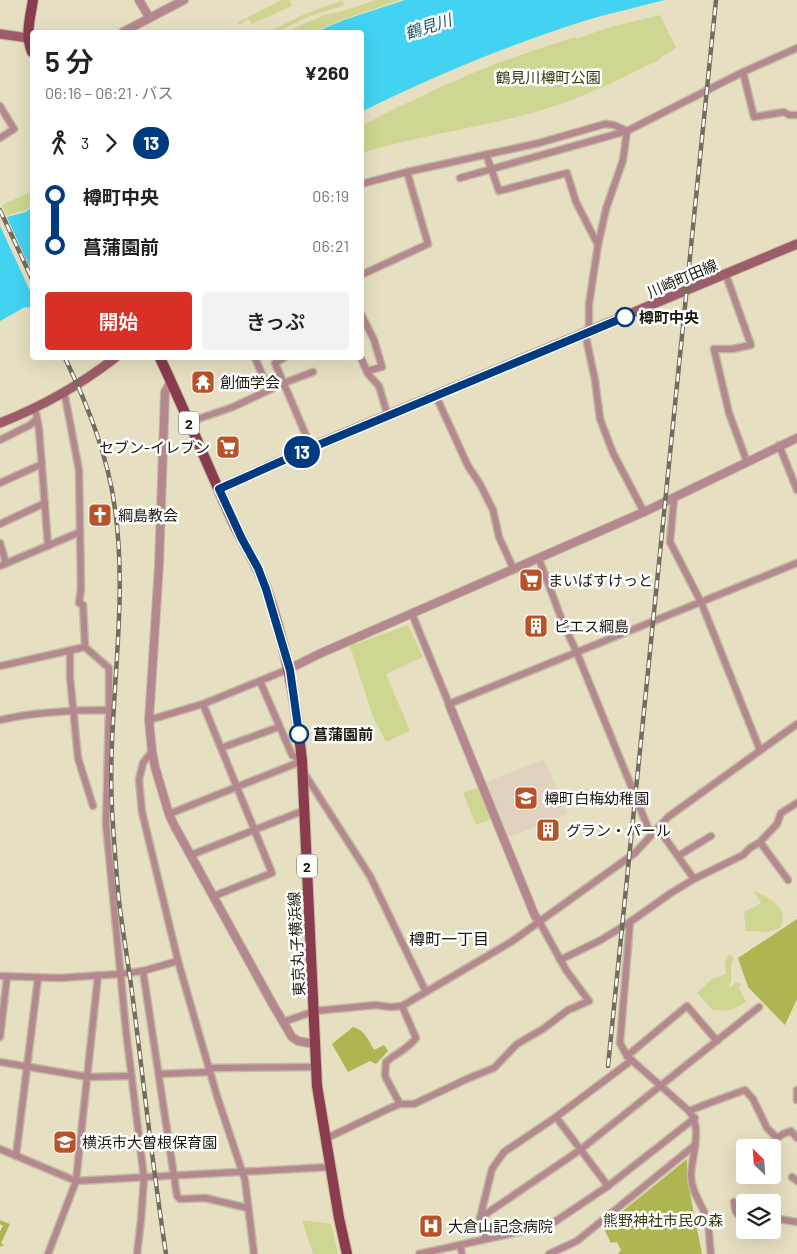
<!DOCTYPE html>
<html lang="ja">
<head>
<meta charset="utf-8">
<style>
  :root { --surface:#fff; --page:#f2f2f2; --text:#222; --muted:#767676; --accent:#d93025 }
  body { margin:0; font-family:Barlow,"Noto Sans JP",sans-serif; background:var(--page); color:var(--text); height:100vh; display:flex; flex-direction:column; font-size:19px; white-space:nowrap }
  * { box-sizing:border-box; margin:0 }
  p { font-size:16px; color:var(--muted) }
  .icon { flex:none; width:28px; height:28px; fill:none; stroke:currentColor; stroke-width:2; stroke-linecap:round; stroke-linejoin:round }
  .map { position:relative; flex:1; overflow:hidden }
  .drawer { position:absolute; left:30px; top:30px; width:334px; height:330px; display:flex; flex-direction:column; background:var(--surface); border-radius:5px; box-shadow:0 5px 20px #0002 }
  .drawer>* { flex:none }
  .badge { padding:0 10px; border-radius:16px; font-size:18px; line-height:32px }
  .needle { width:32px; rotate:335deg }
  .fabs { position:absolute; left:736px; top:1139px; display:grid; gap:10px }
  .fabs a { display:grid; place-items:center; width:45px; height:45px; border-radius:5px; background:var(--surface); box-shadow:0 5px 20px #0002; font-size:25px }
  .map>.badge { position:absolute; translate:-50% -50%; box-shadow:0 0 0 2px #fff }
  .legs { display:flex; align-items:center; gap:8px; height:55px; padding:0 15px; font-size:16px }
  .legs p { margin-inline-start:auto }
  .headline { display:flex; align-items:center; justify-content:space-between; height:85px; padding:0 15px }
  h1 { font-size:28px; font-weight:600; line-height:38px }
  .primary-button { display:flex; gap:10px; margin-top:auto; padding:10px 15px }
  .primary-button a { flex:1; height:58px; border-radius:5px; background:var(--accent); color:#fff; font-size:20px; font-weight:600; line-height:58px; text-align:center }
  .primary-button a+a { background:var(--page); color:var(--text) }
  ul { padding:0 15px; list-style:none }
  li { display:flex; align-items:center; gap:18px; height:50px; font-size:19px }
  li i { display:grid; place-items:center; width:8px; height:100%; margin:0 6px; background:currentColor }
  li i::after { content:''; width:12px; height:12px; margin:-6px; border:4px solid; border-radius:50%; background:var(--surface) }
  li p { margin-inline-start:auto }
  li:first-child i { background:linear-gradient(#0000 50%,currentColor 0) }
  li:last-child i { background:linear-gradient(currentColor 50%,#0000 0) }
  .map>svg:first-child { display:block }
  .education { fill:#e1d2c0 }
  .green { fill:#ced691 }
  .forest { fill:#adb650 }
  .water { fill:#41d3f1 }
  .pier { fill:#e6dfc1 }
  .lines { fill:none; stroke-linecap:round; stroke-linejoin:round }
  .minor-casing { stroke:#c1bba1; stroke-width:9 }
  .tertiary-casing { stroke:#c1bba1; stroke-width:10 }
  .secondary-casing { stroke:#c1bba1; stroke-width:11 }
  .primary-casing { stroke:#c1bba1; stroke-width:12 }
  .minor { stroke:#b5878f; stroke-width:6 }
  .tertiary { stroke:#b5878f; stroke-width:8 }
  .secondary { stroke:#9d5c69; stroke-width:9 }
  .primary { stroke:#8a3c4e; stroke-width:10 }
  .rail-casing { stroke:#726e5b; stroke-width:4.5 }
  .rail { stroke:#fff; stroke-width:2.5; stroke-dasharray:8; stroke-linecap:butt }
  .line-1-casing { stroke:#fff; stroke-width:11 }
  .line-1 { stroke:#003b80; stroke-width:8 }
  .stop-1-dot { fill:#fff; stroke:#003b80; stroke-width:2.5 }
  .labels { text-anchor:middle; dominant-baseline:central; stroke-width:5; stroke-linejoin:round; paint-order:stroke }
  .shield { fill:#fff; stroke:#5f5e56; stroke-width:1 }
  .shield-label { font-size:14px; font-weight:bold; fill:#1b190e }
  .park-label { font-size:15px; fill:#36390e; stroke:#fff }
  .street-label { font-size:15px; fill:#1b190e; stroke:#fff }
  .stop-label { font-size:15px; font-weight:bold; fill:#1b190e; stroke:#fff; text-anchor:start }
  .poi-label { font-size:15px; fill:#1b190e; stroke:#fff; text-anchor:start }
  .water-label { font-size:16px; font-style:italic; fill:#1e5965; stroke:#fff }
  .neighbourhood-label { font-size:16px; fill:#1b190e; stroke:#fff }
</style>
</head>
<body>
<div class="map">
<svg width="797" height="1254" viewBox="0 0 797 1254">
  <rect width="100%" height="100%" fill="#e6dfc1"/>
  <polygon class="education" points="544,759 567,814 508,838 486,782"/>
  <g class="green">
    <polygon points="282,0 290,0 292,6 252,24 248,19 239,25 238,22"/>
    <polygon points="376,0 400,0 344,19 312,32 286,32 324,15 343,11"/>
    <polygon points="342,1 345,5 307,17 277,32 269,32 309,12"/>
    <path d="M660 15 676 48 661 57 659 60C618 80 576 101 532 113 476 128 417 136 361 153V126C396 108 430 91 466 76 501 61 538 49 575 37L576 39 607 28Z"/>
    <polygon points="32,191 32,205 25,211 20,211 7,216 2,205"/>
    <polygon points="408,625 423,657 386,674 410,731 386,742 373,717 350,646"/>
    <polygon points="479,787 492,819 476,825 463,793"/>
    <path d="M754 891C769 898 789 906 781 927L769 932 746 931 744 912 761 903Z"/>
    <path d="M729 954 734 958 731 965V982L729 985 731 987 736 982 741 984 739 988 746 1002C735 1009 727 1012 713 1010L697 993 712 979 726 974 725 963Z"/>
    <polygon points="302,1220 331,1224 338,1254 313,1254"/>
  </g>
  <g class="forest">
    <polygon points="797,919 797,999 785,1025 748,987 738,958"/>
    <path d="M353 1027C365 1030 368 1040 374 1050L384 1045 388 1051 376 1064 370 1061 348 1072 332 1044Z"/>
    <polygon points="687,1159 687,1178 702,1254 618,1254 621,1250 617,1242 611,1243 603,1227"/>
    <polygon points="0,1220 10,1224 1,1243 4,1245 0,1247 0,1231 3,1226 0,1224"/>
  </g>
  <g class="water">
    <path d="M405 0H665C638 7 610 13 584 21 508 45 433 76 361 112V32H316L344 20Z"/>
    <polygon points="32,207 32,308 25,307 0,321 0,227 7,217 26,212"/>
  </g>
  <polygon class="pier" points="6,215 32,272 32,295 0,226 0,223"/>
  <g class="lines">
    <g class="minor-casing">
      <g id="minor">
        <polyline points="743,72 754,117 784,112 789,115 797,115"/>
        <polyline points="0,106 14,129 0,138"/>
        <polyline points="486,154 499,191 567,173 576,202 598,245"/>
        <polyline points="460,178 627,131"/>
        <polyline points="361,184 407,172 539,143 605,124 614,125 627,131"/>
        <polyline points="361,275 428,244 407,172"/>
        <polyline points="726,275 751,345 732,349 714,349 729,413 747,462"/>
        <polyline points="361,314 374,340 382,367 367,371"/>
        <polyline points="589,331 589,304 598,245 606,209 623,160 627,131 743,72 797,48"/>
        <polyline points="585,333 595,380 600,419 613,453 644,512"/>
        <polyline points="255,358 269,390"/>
        <polyline points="284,358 275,363 311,447"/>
        <polyline points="361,358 368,374 379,386 388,417"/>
        <polyline points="64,391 79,470 81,589 79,603 83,605 85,647 109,668 109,710"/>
        <polyline points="436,396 468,466 480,484 493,510 499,537 514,570"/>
        <polyline points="35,408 39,429 48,546"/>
        <polyline points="189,422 233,407 284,383 313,372"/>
        <polyline points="0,440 30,425 36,420"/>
        <polyline points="779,445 797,490"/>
        <polyline points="0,483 42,464"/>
        <polyline points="674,498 670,542 701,602 760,750"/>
        <polyline points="0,524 45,503"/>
        <polyline points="0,543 6,563"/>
        <polyline points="539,559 563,623 577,653 651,835"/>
        <polyline points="0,566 80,532"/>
        <polyline points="412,614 449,704 797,563"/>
        <polyline points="70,650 70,677 78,758 93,806"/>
        <polyline points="0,666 85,647"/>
        <polyline points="260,681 292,755 302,761"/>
        <polyline points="203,704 272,873 214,896"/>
        <path d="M0 720C35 712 73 710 109 710L106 824 126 1031 144 1178 141 1220 137 1254"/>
        <polyline points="149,720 203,704 289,669"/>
        <polyline points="221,748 279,727"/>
        <polyline points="152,751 143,763 139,780 142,812 178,961 217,1096 245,1180 254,1254"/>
        <polyline points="304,773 370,876 426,992"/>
        <polyline points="169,814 302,761"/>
        <polyline points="658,828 694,879"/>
        <polyline points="760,842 788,880"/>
        <polyline points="191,855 305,810"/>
        <polyline points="678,856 711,836"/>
        <path d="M630 922 620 1043 627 1056 689 1111C703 1128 692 1155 691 1175 691 1192 702 1204 707 1219 710 1230 709 1243 711 1254"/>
        <polyline points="560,960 601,940 630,922 671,893 694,879 743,855 750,848 760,842 777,824 781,813 797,803"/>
        <polyline points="143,971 177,1196 180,1199 205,1198 248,1208"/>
        <polyline points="0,976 59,978 120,974 143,971 178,961"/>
        <polyline points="283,1022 315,1011 376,1005 390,1007 402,1006 426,992 511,942 635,853 668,817 797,724"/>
        <polyline points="0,1037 7,977"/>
        <polyline points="627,1056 687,1006 717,1041"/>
        <polyline points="0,1062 88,1077 131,1076"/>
        <polyline points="209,1068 316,1067"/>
        <polyline points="160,1074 210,1072"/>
        <polyline points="797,1090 797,1100"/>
        <path d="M400 1104 385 1076 386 1062C396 1053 408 1049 416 1038L402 1006"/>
        <path d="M689 1111C708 1103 726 1097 745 1090L753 1099 767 1128 777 1138 783 1134 791 1131 797 1138"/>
        <polyline points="556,1117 632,1060"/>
        <polyline points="325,1139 388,1109 400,1104 414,1104 469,1078 494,1068 517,1044 543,1029 568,1010 589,1001 566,970 539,921"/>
        <polyline points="0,1149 76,1181 330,1167"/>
        <polyline points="16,1156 38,978"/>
        <polyline points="792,1177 797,1181"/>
        <path d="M734 1202C735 1210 735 1216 745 1217"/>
        <polyline points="480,1218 580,1150 759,1007"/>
        <polyline points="772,1218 797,1222"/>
        <polyline points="485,1239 480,1218 492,1169 504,1152 556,1117 608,1186"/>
        <polyline points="460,1245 462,1254"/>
        <polyline points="48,1254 76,1181 98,975"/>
        <polyline points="419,1254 550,1225 608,1186 695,1118"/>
        <polyline points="549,1254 577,1241 695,1145"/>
      </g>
    </g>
    <g class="tertiary-casing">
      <g id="tertiary">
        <polyline points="139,0 149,17"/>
        <polyline points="123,32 184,0"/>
        <polyline points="171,381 165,392 159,565 149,720 152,751 155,767 169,814 174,825 272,1003 292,1037 298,1041 315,1044"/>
        <polyline points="289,669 319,654 644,512 797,438"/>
        <polyline points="449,704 535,916 539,921"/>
      </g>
    </g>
    <g class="secondary-casing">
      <g id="secondary">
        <polyline points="0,34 28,38"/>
        <path d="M0 423C41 407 80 385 115 358"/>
        <polyline points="219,489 311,447 797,244"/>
      </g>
    </g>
    <g class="primary-casing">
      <g id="primary">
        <path d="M32 52C25 34 30 19 33 0"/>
        <path d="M160 358C185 411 208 466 232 520 243 543 257 564 266 588 286 644 296 702 302 761L317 1086 339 1218 347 1254"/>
      </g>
    </g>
    <use href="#minor" class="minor"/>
    <use href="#tertiary" class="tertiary"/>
    <use href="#secondary" class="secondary"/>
    <use href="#primary" class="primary"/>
    <g class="rail-casing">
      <g id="rail">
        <polyline points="0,210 32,279"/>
        <path d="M65 358C88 406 108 456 115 509 129 609 107 710 112 810 114 840 116 871 119 901 123 934 129 967 133 1000 144 1085 153 1170 166 1254"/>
        <polyline points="608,1066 716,0"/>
      </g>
    </g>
    <use href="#rail" class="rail"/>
  </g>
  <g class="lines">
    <g class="line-1-casing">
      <polyline id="line-1" points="299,734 290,670 266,589 258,568 242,539 219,489 311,448 625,317"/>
    </g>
    <use href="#line-1" class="line-1"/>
  </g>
  <defs>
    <g id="temple-square" transform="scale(1.25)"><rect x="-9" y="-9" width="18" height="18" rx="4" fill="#b95227" stroke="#fff"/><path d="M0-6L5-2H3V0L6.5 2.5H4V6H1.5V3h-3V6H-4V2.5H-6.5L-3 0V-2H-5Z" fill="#fff"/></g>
    <g id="supermarket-square" transform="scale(1.25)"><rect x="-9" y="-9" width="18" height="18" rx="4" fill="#b95227" stroke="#fff"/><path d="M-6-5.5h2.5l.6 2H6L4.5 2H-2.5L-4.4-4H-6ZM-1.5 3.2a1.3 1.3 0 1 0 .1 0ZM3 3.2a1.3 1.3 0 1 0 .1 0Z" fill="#fff"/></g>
    <g id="church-square" transform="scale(1.25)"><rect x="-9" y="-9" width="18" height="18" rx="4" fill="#b95227" stroke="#fff"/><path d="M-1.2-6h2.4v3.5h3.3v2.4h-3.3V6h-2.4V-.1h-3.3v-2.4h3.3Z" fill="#fff"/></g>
    <g id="building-square" transform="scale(1.25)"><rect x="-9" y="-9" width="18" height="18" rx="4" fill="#b95227" stroke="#fff"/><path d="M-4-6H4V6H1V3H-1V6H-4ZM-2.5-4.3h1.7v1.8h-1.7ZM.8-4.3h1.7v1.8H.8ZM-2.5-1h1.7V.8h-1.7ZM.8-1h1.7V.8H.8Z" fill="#fff"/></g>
    <g id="school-square" transform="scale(1.25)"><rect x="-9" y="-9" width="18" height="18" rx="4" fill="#b95227" stroke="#fff"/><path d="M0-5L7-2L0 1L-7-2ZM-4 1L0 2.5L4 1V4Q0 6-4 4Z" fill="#fff"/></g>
    <g id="hospital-square" transform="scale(1.25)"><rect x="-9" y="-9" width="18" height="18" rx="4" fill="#b95227" stroke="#fff"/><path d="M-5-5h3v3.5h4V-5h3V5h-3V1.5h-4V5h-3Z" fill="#fff"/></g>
  </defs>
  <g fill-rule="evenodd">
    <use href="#temple-square" x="203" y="382"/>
    <use href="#supermarket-square" x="228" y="447"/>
    <use href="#church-square" x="100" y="515"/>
    <use href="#supermarket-square" x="531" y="580"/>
    <use href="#building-square" x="536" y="626"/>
    <use href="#school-square" x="526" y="798"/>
    <use href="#building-square" x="548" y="830"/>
    <use href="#school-square" x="65" y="1142"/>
    <use href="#hospital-square" x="431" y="1226"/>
  </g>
  <g class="stop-1-dot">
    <circle cx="625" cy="317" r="9"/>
    <circle cx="299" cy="734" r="9"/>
  </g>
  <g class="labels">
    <g class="shield">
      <rect x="179" y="411.5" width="20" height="23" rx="4"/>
      <rect x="297" y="854.5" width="20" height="23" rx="4"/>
    </g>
    <g class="shield-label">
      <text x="189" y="423">2</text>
      <text x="307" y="866">2</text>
    </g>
    <g class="park-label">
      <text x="548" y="77">鶴見川樽町公園</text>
      <text x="663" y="1220">熊野神社市民の森</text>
    </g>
    <g class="street-label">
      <text transform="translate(682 278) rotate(-23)">川崎町田線</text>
      <text transform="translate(296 944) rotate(-93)">東京丸子横浜線</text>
    </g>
    <g class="stop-label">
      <text x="639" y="317">樽町中央</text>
      <text x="313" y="734">菖蒲園前</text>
    </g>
    <g class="poi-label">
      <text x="220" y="382">創価学会</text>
      <text x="210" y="447" text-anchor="end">セブン-イレブン</text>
      <text x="118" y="515">綱島教会</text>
      <text x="548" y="580">まいばすけっと</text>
      <text x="554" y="626">ピエス綱島</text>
      <text x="544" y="798">樽町白梅幼稚園</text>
      <text x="566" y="830">グラン・パール</text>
      <text x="82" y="1142">横浜市大曽根保育園</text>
      <text x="448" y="1226">大倉山記念病院</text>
    </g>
    <g class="water-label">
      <text transform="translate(428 26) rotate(-18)">鶴見川</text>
    </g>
    <g class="neighbourhood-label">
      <text x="449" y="938">樽町一丁目</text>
    </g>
  </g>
</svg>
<div class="fabs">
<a><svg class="needle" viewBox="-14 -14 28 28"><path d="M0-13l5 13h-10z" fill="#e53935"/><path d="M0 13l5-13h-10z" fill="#767676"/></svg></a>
<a><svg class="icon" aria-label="layers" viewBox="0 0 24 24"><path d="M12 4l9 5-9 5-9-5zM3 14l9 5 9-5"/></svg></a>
</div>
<b class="badge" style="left:302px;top:452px;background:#003b80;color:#fff">13</b>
<section class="drawer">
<div class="headline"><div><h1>5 分</h1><p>06:16 – 06:21 · バス</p></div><b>¥260</b></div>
<div class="legs"><svg class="icon" aria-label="walk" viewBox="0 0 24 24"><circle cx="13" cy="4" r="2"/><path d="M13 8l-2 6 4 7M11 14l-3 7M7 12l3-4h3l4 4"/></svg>3<svg class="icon" aria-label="forward" viewBox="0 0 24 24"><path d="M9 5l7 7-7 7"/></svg><b class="badge" style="background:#003b80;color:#fff">13</b></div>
<ul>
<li><i style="color:#003b80"></i><b>樽町中央</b><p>06:19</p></li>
<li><i style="color:#003b80"></i><b>菖蒲園前</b><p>06:21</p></li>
</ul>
<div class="primary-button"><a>開始</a><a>きっぷ</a></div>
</section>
</div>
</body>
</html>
